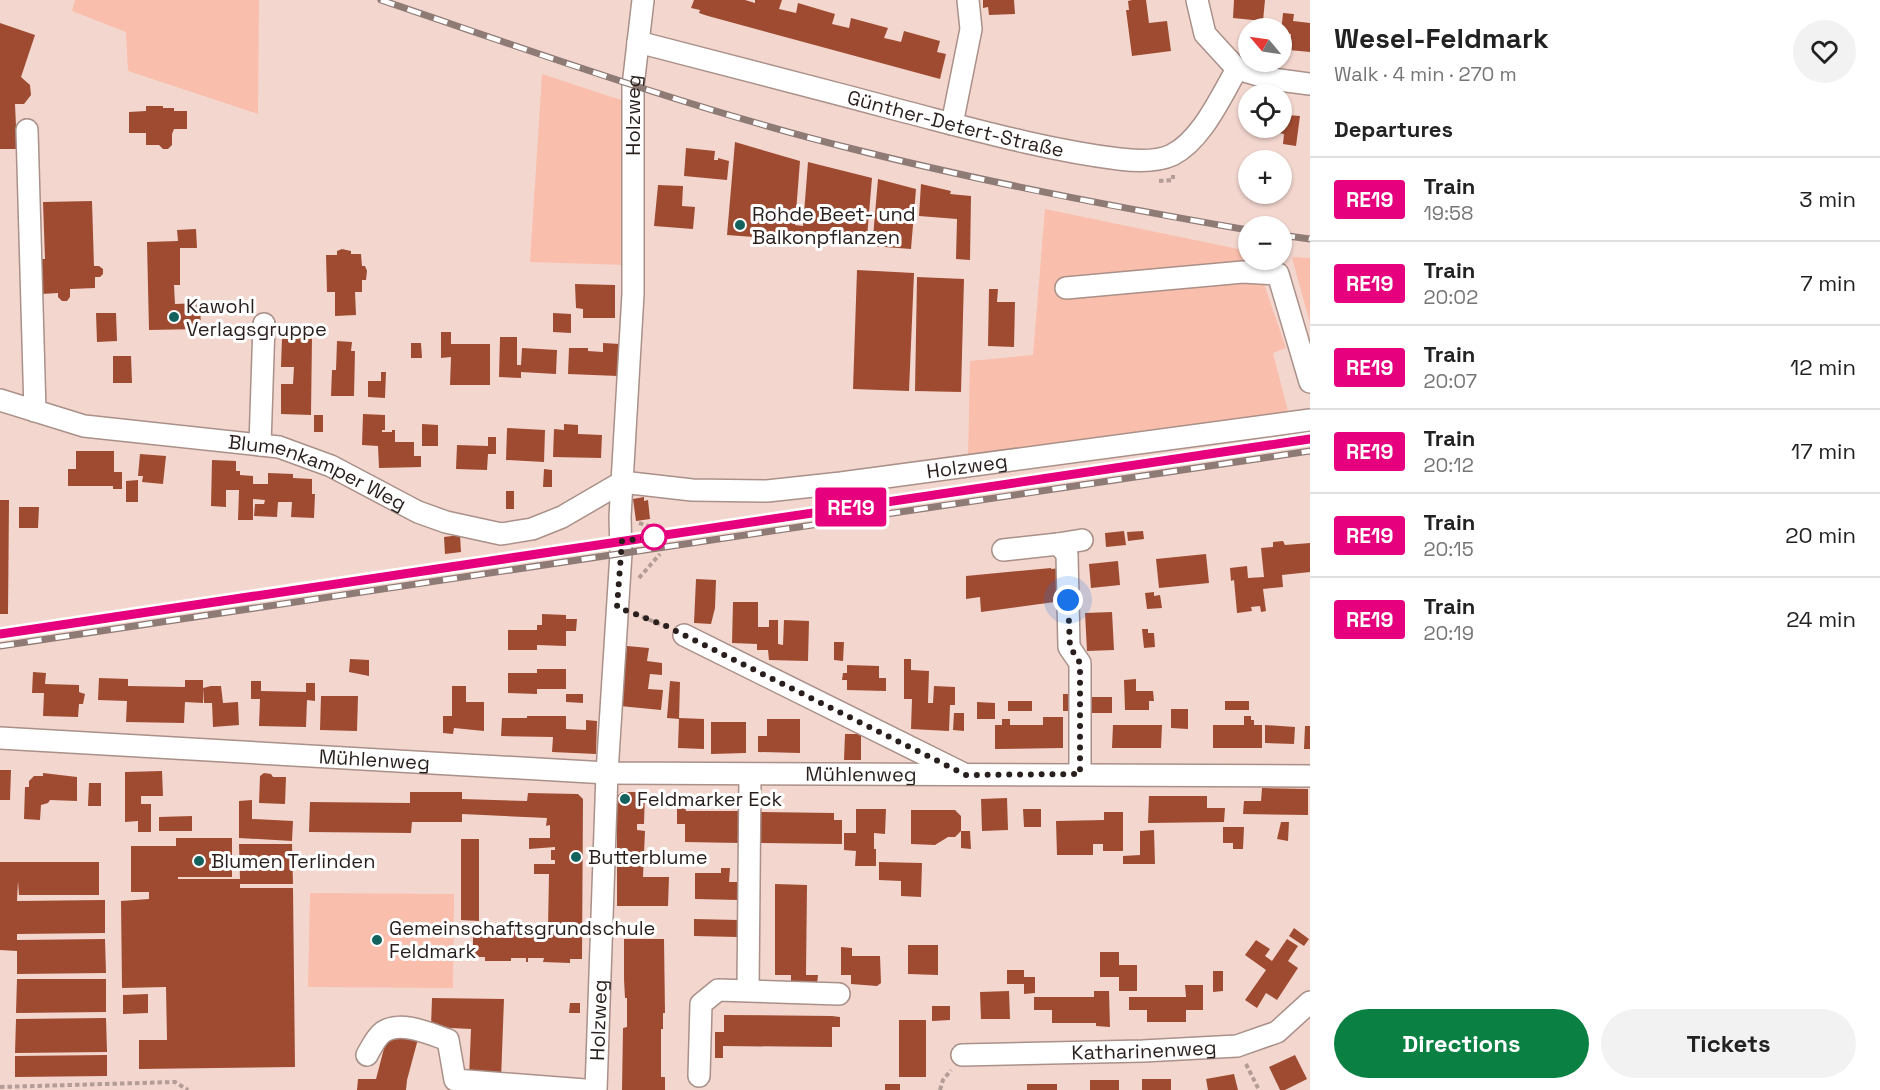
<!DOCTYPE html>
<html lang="en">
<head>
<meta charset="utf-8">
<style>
  :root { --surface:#fff; --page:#f2f2f2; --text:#222; --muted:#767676; --line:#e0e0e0; --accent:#0b8043 }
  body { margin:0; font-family:"Space Grotesk",sans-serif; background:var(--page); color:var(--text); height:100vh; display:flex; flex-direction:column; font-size:22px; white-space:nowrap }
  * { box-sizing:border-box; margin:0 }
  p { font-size:20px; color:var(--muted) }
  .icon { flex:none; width:33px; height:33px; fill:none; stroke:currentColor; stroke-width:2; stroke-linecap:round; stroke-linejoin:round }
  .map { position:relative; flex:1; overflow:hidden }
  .panel { display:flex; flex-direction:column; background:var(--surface); width:570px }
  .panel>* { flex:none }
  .badge { padding:0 12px; border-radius:4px; font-size:21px; line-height:39px }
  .needle { width:39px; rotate:299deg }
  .fabs { position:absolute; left:1238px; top:18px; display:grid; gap:12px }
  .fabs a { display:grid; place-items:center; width:54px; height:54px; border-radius:50%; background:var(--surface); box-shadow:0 2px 4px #0004; font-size:30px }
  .you { position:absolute; width:30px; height:30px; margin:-15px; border:4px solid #fff; border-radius:50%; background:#1a73e8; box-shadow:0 0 0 9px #1a73e833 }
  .map>.badge { position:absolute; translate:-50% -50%; box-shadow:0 0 0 3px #fff }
  h2 { padding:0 24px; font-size:22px; line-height:54px }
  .round { display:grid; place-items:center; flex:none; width:63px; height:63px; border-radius:32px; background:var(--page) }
  .summary { display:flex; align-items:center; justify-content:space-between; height:102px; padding:0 24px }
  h1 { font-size:28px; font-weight:700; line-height:45px }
  .primary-button { display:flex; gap:12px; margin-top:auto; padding:12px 24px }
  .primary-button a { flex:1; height:69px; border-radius:36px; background:var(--accent); color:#fff; font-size:24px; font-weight:700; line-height:69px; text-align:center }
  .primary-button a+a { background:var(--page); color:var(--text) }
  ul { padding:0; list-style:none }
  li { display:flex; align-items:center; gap:18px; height:84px; padding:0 24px; border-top:2px solid var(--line) }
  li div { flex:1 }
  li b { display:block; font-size:22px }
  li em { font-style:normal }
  li .badge { min-width:66px; font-weight:700; text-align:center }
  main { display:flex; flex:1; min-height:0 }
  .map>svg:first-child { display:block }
  .green { fill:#f9beac }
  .building { fill:#9f4b31 }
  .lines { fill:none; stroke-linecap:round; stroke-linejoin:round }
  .minor-casing { stroke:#a99088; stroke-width:24 }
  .path { stroke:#b49d97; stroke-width:4; stroke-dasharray:4.5 3; stroke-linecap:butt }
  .minor { stroke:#fff; stroke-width:21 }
  .rail-casing { stroke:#8e7b76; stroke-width:7 }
  .rail { stroke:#fff; stroke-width:4.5; stroke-dasharray:14; stroke-linecap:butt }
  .line-casing { stroke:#fff; stroke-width:14 }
  .line { stroke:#e6007e; stroke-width:9 }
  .walk { stroke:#291f1c; stroke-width:6; stroke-dasharray:0 10.8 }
  .poi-dot { fill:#14625d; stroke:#fff; stroke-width:2 }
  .stop-dot { fill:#fff; stroke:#e6007e; stroke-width:3 }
  .labels { text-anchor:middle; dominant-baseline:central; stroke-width:6; stroke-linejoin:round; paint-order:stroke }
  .street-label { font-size:20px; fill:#291f1c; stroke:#fff }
  .poi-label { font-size:20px; fill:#291f1c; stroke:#fff; text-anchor:start }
</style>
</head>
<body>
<main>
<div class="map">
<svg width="1310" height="1090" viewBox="0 0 1310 1090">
  <rect width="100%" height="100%" fill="#f3d7cf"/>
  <g class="green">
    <polygon points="75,0 259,0 258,114 128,71 126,32 72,11"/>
    <polygon points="542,74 624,101 626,265 530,262"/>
    <polygon points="1045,209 1248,251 1248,260 1256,260 1286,348 1273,353 1289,415 968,459 970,361 1033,355"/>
    <polygon points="1294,257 1310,258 1310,323 1292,258"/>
    <polygon points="310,893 454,894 453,988 308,987"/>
  </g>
  <g class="building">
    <polygon points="694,0 745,0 755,3 755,0 782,0 779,9 796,13 798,3 835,14 832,24 849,28 851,18 888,28 884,38 893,40 901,42 904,31 940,41 937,52 946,54 940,79 708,16 699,13 700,10 691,8"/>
    <polygon points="983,0 1014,0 1015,14 989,15 988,7 983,8"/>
    <polygon points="1132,0 1146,0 1149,23 1167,21 1171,51 1132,56 1126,10 1129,10 1128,1"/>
    <polygon points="1234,0 1265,0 1263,21 1233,18"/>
    <polygon points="1283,13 1294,14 1293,21 1310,23 1310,52 1289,50 1291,34 1281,33"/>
    <polygon points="0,23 35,35 21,77 30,85 31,95 24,104 15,104 17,149 0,149"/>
    <polygon points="146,106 163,106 163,108 174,108 174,111 187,111 187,129 174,129 172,134 172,145 168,149 163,149 159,145 146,145 146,133 129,133 129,112 146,111"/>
    <polygon points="1281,107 1289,108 1288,115 1300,116 1296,146 1283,144 1284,134 1258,129 1281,128"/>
    <polygon points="735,142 800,161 795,225 803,226 808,162 872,178 867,237 873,237 878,179 916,189 911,249 727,235"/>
    <polygon points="686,148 715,151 714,160 718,160 718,158 729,161 727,180 684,176"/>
    <polygon points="921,184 951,191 950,194 971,196 970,260 956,259 957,219 919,216"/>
    <polygon points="658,185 683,186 682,206 695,207 693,229 654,226"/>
    <polygon points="92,201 94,266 99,266 103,269 103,274 100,277 95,277 95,288 70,289 70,297 67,301 62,301 58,297 58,293 42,294 41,259 45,259 43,202"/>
    <polygon points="196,229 197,248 180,248 180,285 174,285 175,304 200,303 201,329 149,330 147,242 178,241 177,230"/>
    <polygon points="342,249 351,251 351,254 361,254 362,266 365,266 367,271 366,280 362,280 362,292 355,292 356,315 335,316 335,292 327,292 326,255 337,255 337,251"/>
    <polygon points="857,270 914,273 909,391 853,389"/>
    <polygon points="917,277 964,279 961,392 915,391"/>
    <polygon points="575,284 615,285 615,318 583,318 583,309 576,308"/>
    <polygon points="989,289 998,289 997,302 1015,302 1014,347 988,346"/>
    <polygon points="96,313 116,313 117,341 97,342"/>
    <polygon points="553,313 571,314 571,333 553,332"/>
    <polygon points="298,325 315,325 315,333 299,334"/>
    <polygon points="441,332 451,332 451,344 490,344 490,385 450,385 451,357 441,358"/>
    <polygon points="282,337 312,337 311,415 281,414 281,384 293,384 294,367 281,367"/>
    <polygon points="500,337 517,337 517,365 521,365 522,348 557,350 556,374 521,372 521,378 499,377"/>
    <polygon points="337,341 352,342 351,351 355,351 354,396 331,396 332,370 336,370"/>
    <polygon points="411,343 421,343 422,358 411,358"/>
    <polygon points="603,343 620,344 618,376 568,374 569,348 588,348 588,351 603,352"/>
    <polygon points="113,356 131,356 132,383 113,383"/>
    <polygon points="381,372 386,372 385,398 368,397 368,381 381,381"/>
    <polygon points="363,414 385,415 385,430 382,430 382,432 392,432 392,430 395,430 395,442 414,442 414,456 421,456 421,467 379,468 378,446 362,445"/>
    <rect x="314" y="415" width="9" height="17"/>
    <polygon points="422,424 438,425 438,446 422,446"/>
    <polygon points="564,424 578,425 578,434 602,435 601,458 553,457 554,429 564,430"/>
    <polygon points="507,428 545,430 544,462 506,460"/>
    <polygon points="488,437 496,437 496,454 488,454 487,470 456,469 457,445 488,446"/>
    <polygon points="76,451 114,451 114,472 122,472 122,489 113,489 113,486 68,486 68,469 76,469"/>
    <polygon points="140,454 166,456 163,484 142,482 143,476 138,476"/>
    <polygon points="212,460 236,461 236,471 240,471 240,475 253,476 253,484 268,484 268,473 293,474 293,478 312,479 312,494 315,494 314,518 291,517 292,502 278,502 277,517 254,516 255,504 264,504 265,500 253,499 253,520 238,520 239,490 226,490 226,507 211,506"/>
    <polygon points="544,469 552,470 552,487 543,487"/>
    <polygon points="138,480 138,502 126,502 126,481"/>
    <rect x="506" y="491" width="8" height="18"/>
    <polygon points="644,497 644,501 648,500 650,519 636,521 633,499"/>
    <polygon points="0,500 9,500 8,614 0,614"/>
    <polygon points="19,507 39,507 38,528 19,528"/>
    <polygon points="1124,531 1126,545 1106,547 1105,533"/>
    <polygon points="1143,531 1144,539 1128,541 1127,532"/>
    <polygon points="460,535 461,552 445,554 444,537"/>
    <polygon points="1283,541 1285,545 1310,543 1310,572 1282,575 1283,587 1263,589 1266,611 1261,612 1260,606 1251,607 1252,611 1237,613 1234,580 1231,581 1230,568 1247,566 1248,578 1264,577 1261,548 1273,547 1273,542"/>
    <polygon points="1206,554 1209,583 1159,588 1156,559"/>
    <polygon points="1118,561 1120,585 1091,588 1089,564"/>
    <polygon points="1051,568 1051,569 1061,568 1062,601 981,612 980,597 966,599 966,576"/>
    <polygon points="696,579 716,580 715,608 711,624 694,623"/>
    <polygon points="1154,592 1154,596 1160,595 1162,608 1147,609 1145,593"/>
    <polygon points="733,602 758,602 758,627 769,627 769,620 778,620 778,644 783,645 784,620 809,621 808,661 769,660 768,650 757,650 757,644 732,643"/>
    <polygon points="1112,612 1114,650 1087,651 1085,613"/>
    <polygon points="542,614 566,615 566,619 577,619 576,631 566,631 566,646 537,645 537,650 508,650 508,630 537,630 537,625 542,625"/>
    <polygon points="1142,629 1148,629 1148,633 1154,633 1155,647 1144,648"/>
    <polygon points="834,642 844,642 843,661 834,660"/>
    <polygon points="627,646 649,648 647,661 662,663 662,675 650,674 648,689 663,690 661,710 620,706"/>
    <polygon points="350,659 369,660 369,676 349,672"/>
    <polygon points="904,659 911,659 911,670 929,671 928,703 933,703 934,686 955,687 955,705 950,705 949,731 911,729 912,699 904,699"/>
    <polygon points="847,665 879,666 879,678 886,678 886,691 847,690 847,680 842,680 843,673 847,673"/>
    <polygon points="537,669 566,669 566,689 537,689 537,694 508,693 508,673 537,673"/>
    <polygon points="33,672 46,673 45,684 79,685 79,692 85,694 83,704 79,704 78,717 43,716 44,693 32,693"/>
    <polygon points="99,678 128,679 128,686 185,687 185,680 203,680 203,703 185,702 184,723 126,722 127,701 98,700"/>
    <polygon points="1136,679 1136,691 1153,691 1154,701 1149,701 1149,710 1125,710 1124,680"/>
    <polygon points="251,681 261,681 261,691 306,692 306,683 315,683 315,701 307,700 306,727 259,726 260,699 251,699"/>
    <polygon points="670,681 680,682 679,719 667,718"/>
    <polygon points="211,686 221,686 223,703 238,702 239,725 213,727 212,703 204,703 203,688"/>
    <polygon points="452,686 466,686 466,702 484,702 484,731 454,728 453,734 443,733 443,716 452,716"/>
    <polygon points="566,694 583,694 583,703 566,702"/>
    <rect x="1063" y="694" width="10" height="17"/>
    <polygon points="321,696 358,696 357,731 320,730"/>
    <rect x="1085" y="697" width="27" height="16"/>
    <rect x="1008" y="701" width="24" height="10"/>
    <rect x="1225" y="701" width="24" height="9"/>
    <polygon points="977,702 995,703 995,719 977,719"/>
    <polygon points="1171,709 1188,709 1188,729 1171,728"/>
    <polygon points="954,713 964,713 964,731 953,730"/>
    <polygon points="527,716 566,716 566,729 586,730 586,720 597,721 596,754 552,752 553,737 501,736 502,718 527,718"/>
    <polygon points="1244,716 1251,716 1251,720 1254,720 1254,725 1262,725 1262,748 1213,748 1213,725 1244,725"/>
    <polygon points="1043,717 1063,717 1063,748 995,749 995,725 1002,725 1002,719 1010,719 1010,725 1043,725"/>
    <polygon points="679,718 704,719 704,749 678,748"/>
    <polygon points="767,719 800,719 800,753 758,752 758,736 767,736"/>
    <polygon points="711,722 746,722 746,753 711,754"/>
    <polygon points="1113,725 1162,725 1161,748 1112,748"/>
    <polygon points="1265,725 1295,727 1294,744 1265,743"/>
    <polygon points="1305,726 1310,726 1310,749 1304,749"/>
    <polygon points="845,734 861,734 861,760 844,760"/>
    <polygon points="0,770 11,770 10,800 0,800"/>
    <polygon points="162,771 163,796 141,796 141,804 151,804 151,832 138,832 138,821 125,822 125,772"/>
    <polygon points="43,773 77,777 77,801 50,800 48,803 41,805 40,820 24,819 25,787 29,787 29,781 34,776 43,776"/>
    <polygon points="264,773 271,774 273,777 286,777 285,804 259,803 260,776"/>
    <polygon points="89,783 101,783 101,806 88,806"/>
    <polygon points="1262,788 1308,789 1308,815 1243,814 1244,801 1261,801"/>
    <polygon points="410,792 462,792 462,799 527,801 528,793 578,794 583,799 582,959 570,959 570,963 543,962 544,958 528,958 528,962 526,962 526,958 511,958 511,961 485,961 485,957 473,957 473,927 548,928 549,874 534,874 534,864 555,864 555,860 551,860 551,850 555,850 555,847 529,849 529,838 550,838 550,825 546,826 547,818 462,814 462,822 412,822 411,833 309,832 310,802 410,803"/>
    <polygon points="622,792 645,792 644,824 637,824 637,830 645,831 643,877 669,877 668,906 617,906 617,796"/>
    <polygon points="1149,796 1207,796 1207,808 1225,808 1224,822 1148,823"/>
    <polygon points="1007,798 1008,830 982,831 981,799"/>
    <polygon points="252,800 252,819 293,821 292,841 239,838 239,801"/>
    <polygon points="677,807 685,807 686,811 740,811 740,843 685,842 685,824 677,824"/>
    <polygon points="856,809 886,809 885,834 874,833 874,849 876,849 876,866 855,866 856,851 844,850 844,833 856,833"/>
    <polygon points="1023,809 1041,809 1041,827 1024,827"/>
    <polygon points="911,810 955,810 961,816 961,831 970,831 971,849 961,848 961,831 955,837 948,837 935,845 911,844"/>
    <polygon points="761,812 834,813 834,820 842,820 842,844 761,843"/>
    <polygon points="1104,812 1123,812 1123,851 1103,851 1103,844 1093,844 1093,855 1057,855 1056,821 1104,820"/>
    <polygon points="192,816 192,831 159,831 159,817"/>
    <polygon points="1281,822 1289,822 1288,841 1277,839"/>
    <polygon points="1223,827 1244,827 1243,849 1233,849 1233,843 1223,843"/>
    <polygon points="1154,830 1155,864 1123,864 1123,856 1140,855 1140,831"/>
    <polygon points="176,838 232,838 232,877 178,877 178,879 240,879 239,844 292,844 293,884 240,884 240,888 293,888 295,1067 139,1069 139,1040 167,1040 166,987 122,988 121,901 149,899 149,892 131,892 131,846 176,846"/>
    <polygon points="461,839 479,839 479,921 461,920"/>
    <polygon points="0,862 99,862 99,895 19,895 18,881 17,901 105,900 105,933 17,934 17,940 105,939 106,973 17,974 17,951 0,950"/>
    <polygon points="879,862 922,863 921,897 901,896 901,881 879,880"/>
    <polygon points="721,868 730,868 729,882 738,882 738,900 695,899 695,873 721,873"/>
    <polygon points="775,884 807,885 806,975 818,975 817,984 791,983 791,975 775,975"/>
    <polygon points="694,919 738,920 737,937 694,936"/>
    <polygon points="1294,928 1309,939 1304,946 1289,936"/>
    <polygon points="624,939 664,939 665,1013 663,1013 663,1029 661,1029 661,1077 665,1077 665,1090 622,1090 623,1028 627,1027 627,998 625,998 624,979"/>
    <polygon points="1287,939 1298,946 1288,961 1298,968 1277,1000 1266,993 1257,1008 1245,1000 1266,970 1245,955 1256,940 1270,949 1265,956 1272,961"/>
    <polygon points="908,945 938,945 938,975 908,974"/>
    <polygon points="841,947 852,948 852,956 880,956 881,983 877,986 851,984 851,975 841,975"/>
    <polygon points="1100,952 1119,952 1119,965 1137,965 1137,991 1119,991 1119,977 1100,977"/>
    <polygon points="1007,970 1024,970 1024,977 1035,977 1035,993 1024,994 1024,984 1007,984"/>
    <polygon points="1213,971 1223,971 1223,991 1213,992"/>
    <polygon points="17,979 106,979 106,1012 16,1013"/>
    <polygon points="1185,985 1203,985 1203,1010 1186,1010 1186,1022 1147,1022 1147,1010 1129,1010 1129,997 1186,997"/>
    <polygon points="1009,991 1010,1019 981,1019 980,992"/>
    <polygon points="1094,991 1109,991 1110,1027 1096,1026 1096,1023 1052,1023 1052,1010 1034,1010 1034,997 1094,997"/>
    <polygon points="148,994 148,1013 123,1014 123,995"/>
    <polygon points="432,998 504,999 501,1080 469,1078 471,1029 431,1027"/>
    <polygon points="570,1003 580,1003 580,1013 569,1013"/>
    <polygon points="932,1006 950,1006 950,1020 932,1021"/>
    <polygon points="724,1015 832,1016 840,1017 840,1027 832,1027 832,1047 723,1046 723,1058 715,1058 715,1032 724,1032"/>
    <polygon points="106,1018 107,1052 15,1053 16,1019"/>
    <rect x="899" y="1020" width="27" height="57"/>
    <polygon points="397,1033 418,1039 407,1080 406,1090 357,1090 358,1079 376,1079 387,1037 396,1039"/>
    <polygon points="107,1055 107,1076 15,1077 15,1056"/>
    <polygon points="1295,1055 1307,1079 1285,1090 1280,1090 1269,1067"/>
    <polygon points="1234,1074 1238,1090 1208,1090 1206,1079"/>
    <rect x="1142" y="1079" width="29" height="11"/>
    <rect x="1090" y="1080" width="29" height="10"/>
    <rect x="885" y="1084" width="15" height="6"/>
    <rect x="1027" y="1084" width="30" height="6"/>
  </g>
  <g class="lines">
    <g class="minor-casing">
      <g id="minor">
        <polyline points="1197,0 1205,34 1237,69 1272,79 1310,84"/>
        <path id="s1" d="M638 42C728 65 817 88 906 112 976 130 1047 150 1119 159 1135 161 1157 162 1172 155 1202 140 1221 96 1237 69"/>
        <polyline points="952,124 971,29 968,0"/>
        <polyline points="27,130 35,411"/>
        <polyline points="1066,288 1243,272 1278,274 1310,382"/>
        <path id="s2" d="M0 400 84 426 279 447 331 466 418 512 446 522 501 534 532 529 562 517 622 482 692 490 767 491 841 483 1310 420"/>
        <polyline points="260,445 264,324"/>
        <polyline points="1058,544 1082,540"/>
        <polyline points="1003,550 1058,544 1067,554 1069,647 1080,663 1080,774"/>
        <polyline points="684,635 962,773"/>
        <path id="s3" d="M0 738 607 773 1310 776"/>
        <polyline points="748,990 750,775"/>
        <path d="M367 1055C371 1048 376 1037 383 1032 401 1020 430 1034 448 1040L455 1080 585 1090"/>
        <path id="s4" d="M962 1055 1143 1051 1237 1046 1277 1032 1310 1002"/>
        <polyline points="699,1076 701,1004 718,990 839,994"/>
        <path id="s5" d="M596 1090 607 773 621 553 620 517 633 294V86L643 0"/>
      </g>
    </g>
    <g class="path">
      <polyline points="1159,181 1173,180 1173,175"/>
      <polyline points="639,523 659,529"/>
      <polyline points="639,578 660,554"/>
      <polyline points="635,614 667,627"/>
      <polyline points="1246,1064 1259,1090"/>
      <polyline points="0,1087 175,1082 188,1090"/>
      <polyline points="940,1090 943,1080 951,1070"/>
    </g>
    <use href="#minor" class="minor"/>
    <g class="rail-casing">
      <g id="rail">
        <path d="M381 0C537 53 692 109 853 149 983 182 1115 207 1248 230"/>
        <polyline points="1281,235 1310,239"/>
        <polyline points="0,634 1310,439"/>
        <polyline points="0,646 1310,451"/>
      </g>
    </g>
    <use href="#rail" class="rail"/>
  </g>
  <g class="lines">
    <g class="line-casing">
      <polyline id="line" points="0,634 1310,439"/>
    </g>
    <use href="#line" class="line"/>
    <polyline class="walk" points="654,537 622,541 617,607 666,626 966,775 1080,774 1080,663 1070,647 1068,600"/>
  </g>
  <g class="poi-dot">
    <circle cx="740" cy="225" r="6"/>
    <circle cx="174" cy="317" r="6"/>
    <circle cx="625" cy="799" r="6"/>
    <circle cx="576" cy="857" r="6"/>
    <circle cx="199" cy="861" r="6"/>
    <circle cx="377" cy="940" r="6"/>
  </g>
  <circle class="stop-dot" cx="654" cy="537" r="12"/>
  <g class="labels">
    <g class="street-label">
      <text stroke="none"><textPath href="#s5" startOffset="976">Holzweg</textPath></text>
      <text stroke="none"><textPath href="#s1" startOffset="328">Günther-Detert-Straße</textPath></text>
      <text stroke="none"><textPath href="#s2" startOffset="1004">Holzweg</textPath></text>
      <text stroke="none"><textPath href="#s2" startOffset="328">Blumenkamper Weg</textPath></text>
      <text stroke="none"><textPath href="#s3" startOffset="375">Mühlenweg</textPath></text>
      <text stroke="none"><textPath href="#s3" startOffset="862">Mühlenweg</textPath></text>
      <text stroke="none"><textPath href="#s5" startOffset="70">Holzweg</textPath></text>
      <text stroke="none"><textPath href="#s4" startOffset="182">Katharinenweg</textPath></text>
    </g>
    <g class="poi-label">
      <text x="752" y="214">Rohde Beet- und<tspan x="752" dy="23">Balkonpflanzen</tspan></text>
      <text x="186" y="306">Kawohl<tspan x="186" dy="23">Verlagsgruppe</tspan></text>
      <text x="637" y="799">Feldmarker Eck</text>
      <text x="588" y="857">Butterblume</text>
      <text x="211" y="861">Blumen Terlinden</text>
      <text x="389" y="928">Gemeinschaftsgrundschule<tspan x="389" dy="23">Feldmark</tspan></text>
    </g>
  </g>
</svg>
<div class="fabs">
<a><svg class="needle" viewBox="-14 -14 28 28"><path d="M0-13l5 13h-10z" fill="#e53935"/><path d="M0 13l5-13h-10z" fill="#767676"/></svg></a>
<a><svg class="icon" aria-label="locate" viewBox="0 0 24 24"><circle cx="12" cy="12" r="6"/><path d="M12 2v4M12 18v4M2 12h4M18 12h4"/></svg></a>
<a>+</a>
<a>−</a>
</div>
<div class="you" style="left:1068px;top:600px"></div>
<b class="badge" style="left:851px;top:507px;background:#e6007e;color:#fff">RE19</b>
</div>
<section class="panel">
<div class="summary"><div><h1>Wesel-Feldmark</h1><p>Walk · 4 min · 270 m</p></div><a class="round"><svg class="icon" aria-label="heart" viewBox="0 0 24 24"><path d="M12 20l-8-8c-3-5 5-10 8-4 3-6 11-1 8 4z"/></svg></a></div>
<h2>Departures</h2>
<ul>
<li><span class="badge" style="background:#e6007e;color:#fff">RE19</span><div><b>Train</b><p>19:58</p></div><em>3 min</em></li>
<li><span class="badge" style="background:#e6007e;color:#fff">RE19</span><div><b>Train</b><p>20:02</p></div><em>7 min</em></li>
<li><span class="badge" style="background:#e6007e;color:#fff">RE19</span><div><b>Train</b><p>20:07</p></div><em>12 min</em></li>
<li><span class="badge" style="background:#e6007e;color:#fff">RE19</span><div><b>Train</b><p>20:12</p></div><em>17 min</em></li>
<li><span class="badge" style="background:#e6007e;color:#fff">RE19</span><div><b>Train</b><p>20:15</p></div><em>20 min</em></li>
<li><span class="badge" style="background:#e6007e;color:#fff">RE19</span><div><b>Train</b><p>20:19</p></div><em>24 min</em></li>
</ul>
<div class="primary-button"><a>Directions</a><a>Tickets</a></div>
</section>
</main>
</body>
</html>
